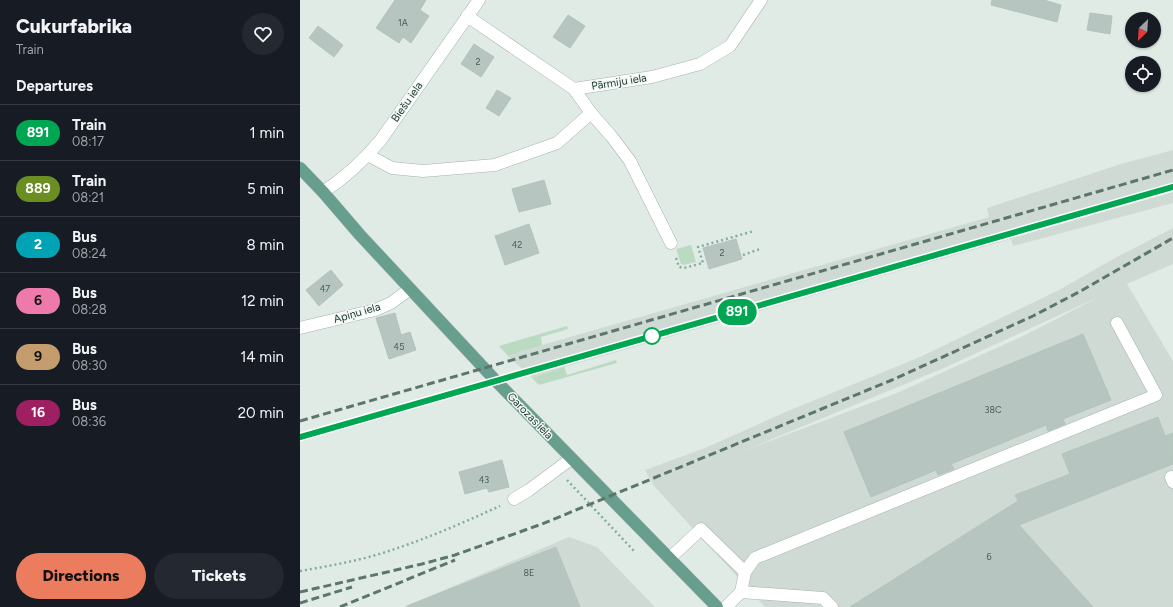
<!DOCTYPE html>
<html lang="en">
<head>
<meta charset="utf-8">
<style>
  :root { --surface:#171b24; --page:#242831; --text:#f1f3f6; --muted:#9ea1a6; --line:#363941; --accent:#ec7c5e }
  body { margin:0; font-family:Figtree,sans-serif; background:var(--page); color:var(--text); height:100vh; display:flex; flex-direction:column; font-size:15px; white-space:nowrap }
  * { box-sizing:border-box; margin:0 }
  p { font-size:13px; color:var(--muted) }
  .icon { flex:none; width:22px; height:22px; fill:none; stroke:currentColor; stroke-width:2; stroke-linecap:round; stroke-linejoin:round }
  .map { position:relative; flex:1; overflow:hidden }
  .side { display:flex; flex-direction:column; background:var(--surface); width:300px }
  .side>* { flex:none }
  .badge { padding:0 8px; border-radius:13px; font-size:14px; line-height:26px }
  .needle { width:26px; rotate:205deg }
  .controls { position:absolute; left:825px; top:12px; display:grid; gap:8px }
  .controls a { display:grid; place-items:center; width:36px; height:36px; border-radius:50%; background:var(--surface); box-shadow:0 1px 3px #0004; font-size:20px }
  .map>.badge { position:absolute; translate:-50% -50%; box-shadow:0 0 0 2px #fff }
  h2 { padding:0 16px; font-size:15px; line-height:36px }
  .round { display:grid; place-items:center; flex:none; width:42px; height:42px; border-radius:21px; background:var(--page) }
  .overview { display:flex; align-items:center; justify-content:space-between; height:68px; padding:0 16px }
  h1 { font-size:19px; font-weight:800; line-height:30px }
  .action { display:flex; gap:8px; margin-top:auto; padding:8px 16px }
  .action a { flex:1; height:46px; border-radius:24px; background:var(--accent); color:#111; font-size:16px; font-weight:800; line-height:46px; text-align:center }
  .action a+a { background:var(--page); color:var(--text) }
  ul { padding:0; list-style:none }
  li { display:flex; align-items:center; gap:12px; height:56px; padding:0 16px; border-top:1px solid var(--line) }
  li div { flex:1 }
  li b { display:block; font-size:15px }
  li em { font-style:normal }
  li .badge { min-width:44px; font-weight:700; text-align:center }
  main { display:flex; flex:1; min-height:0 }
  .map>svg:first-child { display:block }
  .built { fill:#cfdad5; fill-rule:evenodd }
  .green { fill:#badbc2 }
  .building { fill:#b6c5bf; stroke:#b3c4bc }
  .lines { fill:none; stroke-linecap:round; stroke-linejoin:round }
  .minor-casing { stroke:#a4b2ad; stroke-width:13 }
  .major-casing { stroke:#c1c8c6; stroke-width:13 }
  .path { stroke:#82ad9e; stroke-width:2.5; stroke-dasharray:2 3; stroke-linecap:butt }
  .minor { stroke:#fff; stroke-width:12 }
  .major { stroke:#679e8e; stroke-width:12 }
  .rail { stroke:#5c766e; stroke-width:3; stroke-dasharray:8 4; stroke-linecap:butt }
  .line-casing { stroke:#fff; stroke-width:9 }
  .line { stroke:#00a651; stroke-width:6 }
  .stop-dot { fill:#fff; stroke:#00a651; stroke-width:2 }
  .labels { text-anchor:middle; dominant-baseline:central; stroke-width:3; stroke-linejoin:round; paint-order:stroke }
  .number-label { font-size:9px; fill:#475d56 }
  .street-label { font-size:11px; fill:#223a33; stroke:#f1f7f4 }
</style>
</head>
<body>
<main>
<section class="side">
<div class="overview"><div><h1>Cukurfabrika</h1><p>Train</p></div><a class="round"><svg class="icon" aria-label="heart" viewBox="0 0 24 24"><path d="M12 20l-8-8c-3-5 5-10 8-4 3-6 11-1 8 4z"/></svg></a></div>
<h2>Departures</h2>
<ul>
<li><span class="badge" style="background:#00a651;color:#fff">891</span><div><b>Train</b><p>08:17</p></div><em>1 min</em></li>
<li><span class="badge" style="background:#6b8e23;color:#fff">889</span><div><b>Train</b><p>08:21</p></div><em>5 min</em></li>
<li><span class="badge" style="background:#00a3b4;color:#fff">2</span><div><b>Bus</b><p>08:24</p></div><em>8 min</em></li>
<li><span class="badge" style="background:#ed7aaa;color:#111">6</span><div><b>Bus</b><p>08:28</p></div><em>12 min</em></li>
<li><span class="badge" style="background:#c59c6d;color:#111">9</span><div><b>Bus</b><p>08:30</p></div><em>14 min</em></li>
<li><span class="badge" style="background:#9e1f62;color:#fff">16</span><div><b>Bus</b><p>08:36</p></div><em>20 min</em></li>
</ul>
<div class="action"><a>Directions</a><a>Tickets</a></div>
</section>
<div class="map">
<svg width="873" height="607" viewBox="0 0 873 607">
  <rect width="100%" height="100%" fill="#e1ebe6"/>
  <g class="built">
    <polygon points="873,150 873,203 713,246 711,239 264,367 232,378 208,356 242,345 689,217 687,208 821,164"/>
    <path d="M873 228V264L827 284 873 361V607H465L354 486 345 470 405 448 488 411 620 357 759 290 815 258ZM803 295 725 335 597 393 441 452 644 368Z"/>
    <polygon points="269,537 297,547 355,607 104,607"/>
  </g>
  <g class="green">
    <polygon points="391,245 396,262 384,265 381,264 376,249"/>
    <polygon points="267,326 268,329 241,337 242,345 208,356 199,346"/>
    <polygon points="316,360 317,363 239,385 232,378 264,367 267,375"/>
  </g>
  <g class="building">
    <polygon points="95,0 126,0 120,10 129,16 111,43 103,37 99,43 76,28"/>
    <polygon points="692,0 744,0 761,5 757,22 691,5"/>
    <polygon points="790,13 812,16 810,34 787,30"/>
    <polygon points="268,15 285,26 270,48 253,37"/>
    <polygon points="18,26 43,45 34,57 9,38"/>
    <polygon points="174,44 194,57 181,77 161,64"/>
    <polygon points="197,90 211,98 199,116 186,108"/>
    <polygon points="244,180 251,204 219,212 212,189"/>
    <polygon points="229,224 239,253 205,265 195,236"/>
    <polygon points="436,239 442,259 409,269 403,248"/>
    <polygon points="31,270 43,285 19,306 6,290"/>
    <polygon points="95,313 101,335 110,332 116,350 89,359 76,318"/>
    <polygon points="783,334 811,400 763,419 765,424 748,431 746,425 651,464 654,469 638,475 636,470 571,497 544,432"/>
    <polygon points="858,417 865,436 873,433 873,464 719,525 793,607 550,607 718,501 715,495 770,474 762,454"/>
    <polygon points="202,460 209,487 189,492 187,488 165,494 159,472"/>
    <polygon points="256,547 280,607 107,607 107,606"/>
  </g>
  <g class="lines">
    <g class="minor-casing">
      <g id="minor">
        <polyline points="167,16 274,89 352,77 400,64 430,46 461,0"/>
        <polyline points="291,113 312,137 330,161 371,243"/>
        <polyline points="68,155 92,168 123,171 195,165 257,143 291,113 274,89"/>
        <path d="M23 192C45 178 63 161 80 141L179 0"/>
        <polyline points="0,328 75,310 91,303 110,289"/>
        <polyline points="871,477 873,482"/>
        <polyline points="214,499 229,490 271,459"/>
        <polyline points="370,558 401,529 445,572 441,592"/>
        <polyline points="445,572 455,558 856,395 817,323"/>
        <polyline points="426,607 441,592 523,598 532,607"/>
      </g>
    </g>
    <g class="major-casing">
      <polyline id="major" points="0,168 23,192 60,235 196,381 417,607"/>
    </g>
    <g class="path">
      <polyline points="443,255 460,249"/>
      <polyline points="376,258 379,267 384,268 403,263 398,247 454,231"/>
      <polyline points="267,480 335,552"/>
      <path d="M0 571C23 567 46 563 69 557 115 544 158 525 200 506"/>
    </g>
    <use href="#minor" class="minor"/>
    <use href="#major" class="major"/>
    <g class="rail">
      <polyline points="0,421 873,170"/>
      <polyline points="0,437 873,187"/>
      <polyline points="0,592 122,564 155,555 242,524 592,380 733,316 779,292 873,238"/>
      <polyline points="0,603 52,587"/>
      <polyline points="40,607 155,560"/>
    </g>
  </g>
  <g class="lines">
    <g class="line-casing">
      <polyline id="line" points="0,437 873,187"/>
    </g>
    <use href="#line" class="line"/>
  </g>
  <circle class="stop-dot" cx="352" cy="336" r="8"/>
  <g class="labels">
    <g class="number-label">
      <text x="103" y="22">1A</text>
      <text x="178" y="61">2</text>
      <text x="217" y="244">42</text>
      <text x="422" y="252">2</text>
      <text x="25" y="288">47</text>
      <text x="99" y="346">45</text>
      <text x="693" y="409">38C</text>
      <text x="184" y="479">43</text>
      <text x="689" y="556">6</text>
      <text x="229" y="572">8E</text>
    </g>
    <g class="street-label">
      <text transform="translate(319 82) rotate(-9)">Pārmiju iela</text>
      <text transform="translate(107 102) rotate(-55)">Biešu iela</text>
      <text transform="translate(57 313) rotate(-16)">Apiņu iela</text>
      <text transform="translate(230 416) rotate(46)">Garozas iela</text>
    </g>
  </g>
</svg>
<div class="controls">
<a><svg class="needle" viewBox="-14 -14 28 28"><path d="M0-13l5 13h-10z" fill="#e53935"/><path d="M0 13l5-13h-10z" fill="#9ea1a6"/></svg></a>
<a><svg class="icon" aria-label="locate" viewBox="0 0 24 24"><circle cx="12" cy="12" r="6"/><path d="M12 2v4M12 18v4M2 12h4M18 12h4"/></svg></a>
</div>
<b class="badge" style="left:437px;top:312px;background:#00a651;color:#fff">891</b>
</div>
</main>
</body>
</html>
